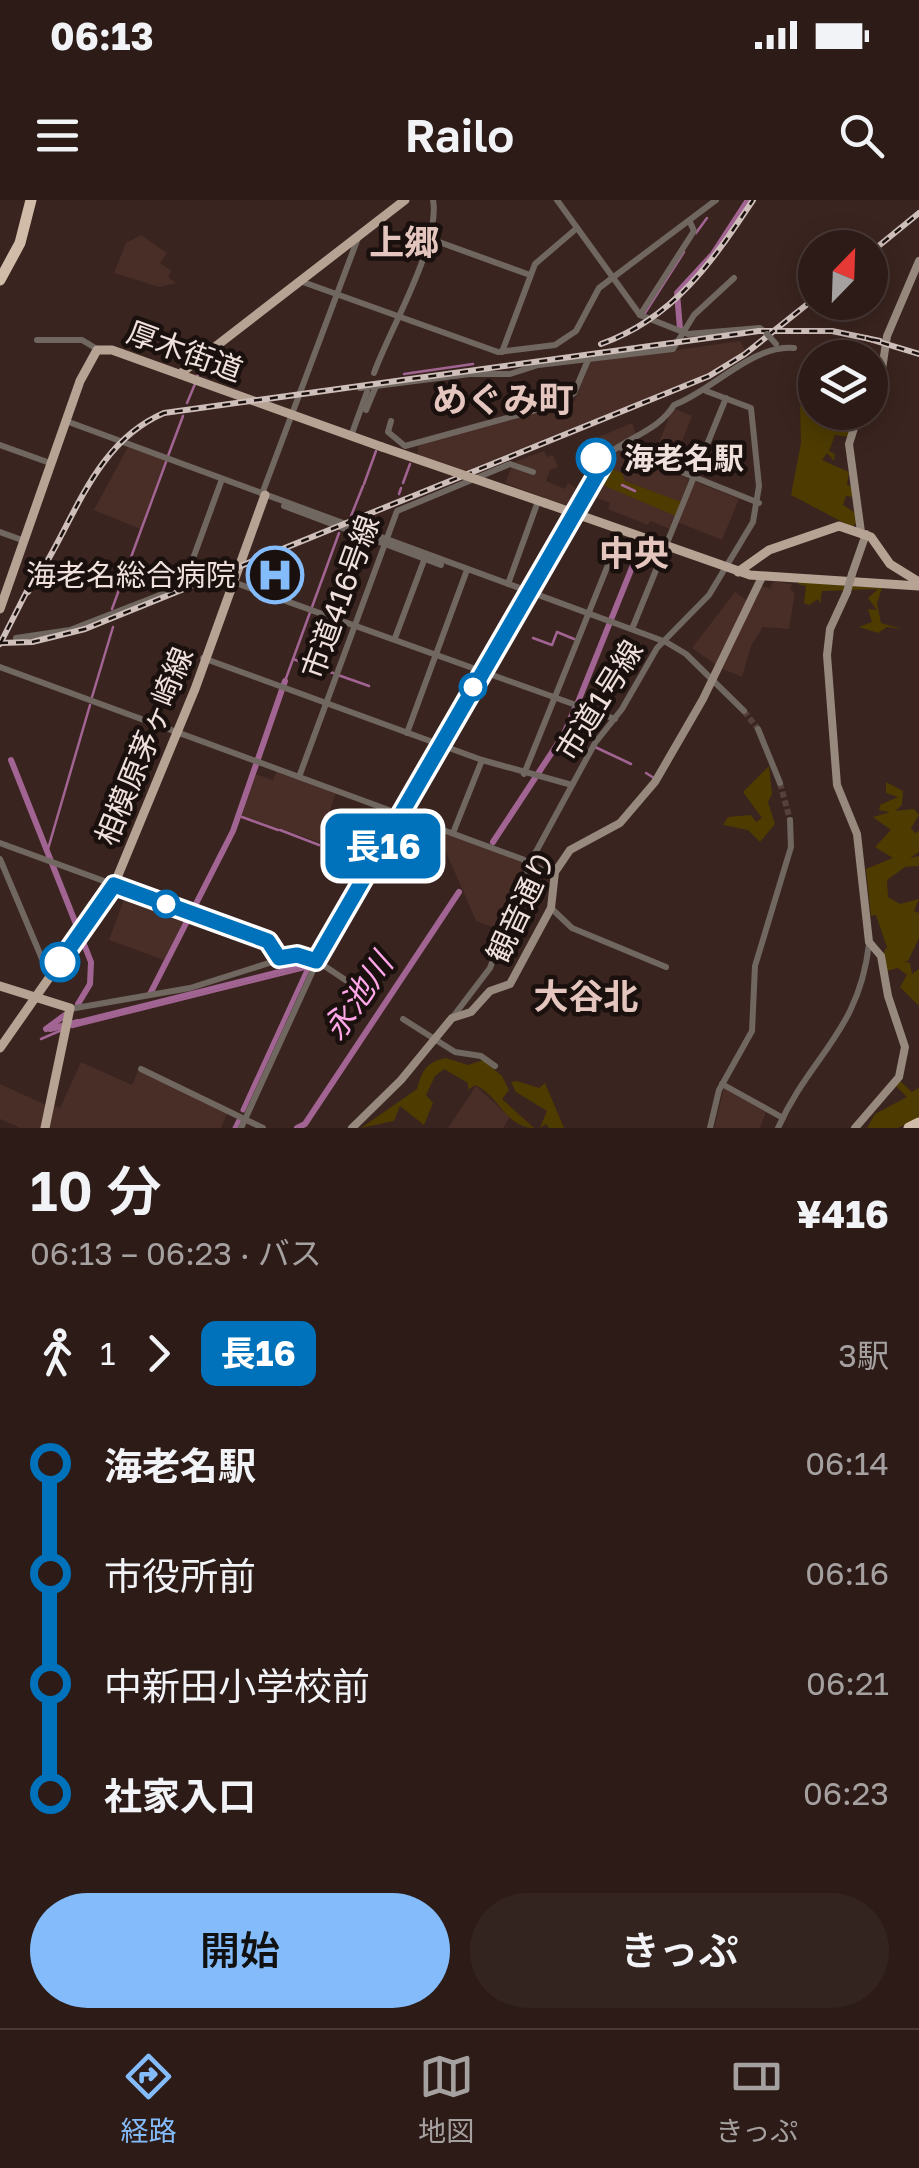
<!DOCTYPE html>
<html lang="ja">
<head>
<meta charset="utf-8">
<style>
  :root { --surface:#2c1b17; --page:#342420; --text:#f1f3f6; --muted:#a6a1a1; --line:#483936; --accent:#84bcfb }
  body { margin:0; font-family:"Golos Text","Noto Sans JP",sans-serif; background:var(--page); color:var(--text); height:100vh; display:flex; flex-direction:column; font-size:38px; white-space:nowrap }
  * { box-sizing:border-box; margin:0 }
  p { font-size:32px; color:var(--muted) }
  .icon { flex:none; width:55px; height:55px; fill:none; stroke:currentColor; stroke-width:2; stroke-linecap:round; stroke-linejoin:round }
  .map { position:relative; height:928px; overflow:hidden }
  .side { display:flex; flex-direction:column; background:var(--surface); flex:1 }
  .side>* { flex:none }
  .badge { padding:0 20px; border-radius:15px; font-size:35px; line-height:65px }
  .needle { width:65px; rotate:23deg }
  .fabs { position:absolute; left:798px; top:30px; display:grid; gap:20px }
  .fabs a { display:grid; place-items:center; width:90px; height:90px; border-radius:50%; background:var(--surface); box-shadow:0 5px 25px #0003,0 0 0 2px var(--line); font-size:50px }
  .map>.badge { position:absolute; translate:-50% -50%; box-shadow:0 0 0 5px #fff }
  .legs { display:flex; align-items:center; gap:15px; height:110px; padding:0 30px; font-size:32px }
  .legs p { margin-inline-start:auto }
  .head { display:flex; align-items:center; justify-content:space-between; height:170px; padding:0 30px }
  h1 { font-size:55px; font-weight:600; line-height:75px }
  .primary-button { display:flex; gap:20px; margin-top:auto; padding:20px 30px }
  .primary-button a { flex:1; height:115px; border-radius:60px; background:var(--accent); color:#111; font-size:40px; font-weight:600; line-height:115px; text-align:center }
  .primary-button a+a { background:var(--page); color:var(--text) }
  ul { padding:0 30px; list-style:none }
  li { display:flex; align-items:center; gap:35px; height:110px; font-size:38px }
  li i { display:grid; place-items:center; width:15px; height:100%; margin:0 12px; background:currentColor }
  li i::after { content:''; width:25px; height:25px; margin:-12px; border:8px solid; border-radius:50%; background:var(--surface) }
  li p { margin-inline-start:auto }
  li:first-child i { background:linear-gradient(#0000 50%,currentColor 0) }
  li:last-child i { background:linear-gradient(currentColor 50%,#0000 0) }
  .status { display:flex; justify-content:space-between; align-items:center; height:70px; padding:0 50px; background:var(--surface); direction:ltr }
  .status svg { height:28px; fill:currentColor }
  header { display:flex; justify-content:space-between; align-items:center; height:130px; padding:0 30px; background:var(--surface); font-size:45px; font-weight:600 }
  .tab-bar { display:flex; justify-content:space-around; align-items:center; height:140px; border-top:2px solid var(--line); background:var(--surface); font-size:28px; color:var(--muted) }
  .tab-bar a { display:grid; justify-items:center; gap:5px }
  .tab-bar .selected { color:var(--accent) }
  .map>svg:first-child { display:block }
  .built { fill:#492d27 }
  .green { fill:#4d3b00 }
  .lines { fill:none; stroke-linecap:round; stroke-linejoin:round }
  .stream { stroke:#a26492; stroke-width:2.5 }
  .canal { stroke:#a26492; stroke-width:5 }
  .river { stroke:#a26492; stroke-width:6 }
  .tertiary-tunnel { stroke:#55403b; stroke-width:6; stroke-dasharray:6 3; stroke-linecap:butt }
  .tertiary { stroke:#706760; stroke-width:6 }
  .secondary { stroke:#97897d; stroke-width:8 }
  .primary { stroke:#b6a394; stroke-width:9 }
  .motorway { stroke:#d1bba9; stroke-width:11 }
  .rail-casing { stroke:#cfbfbb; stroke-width:6 }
  .rail { stroke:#1a100e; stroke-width:2.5; stroke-dasharray:8; stroke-linecap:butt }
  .tertiary-bridge { stroke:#706760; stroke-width:6 }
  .secondary-bridge { stroke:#97897d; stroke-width:8 }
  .primary-bridge { stroke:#b6a394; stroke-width:9 }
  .line-1-casing { stroke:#fff; stroke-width:22 }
  .line-1 { stroke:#0072bc; stroke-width:15 }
  .stop-1-dot { fill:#fff; stroke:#0072bc; stroke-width:5 }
  .labels { text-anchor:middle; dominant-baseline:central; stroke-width:9; stroke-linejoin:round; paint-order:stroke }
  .street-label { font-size:30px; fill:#efe0dc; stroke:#1a100e }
  .stop-label { font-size:30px; font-weight:bold; fill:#efe0dc; stroke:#1a100e; text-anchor:start }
  .poi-label { font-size:30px; fill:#efe0dc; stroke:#1a100e; text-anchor:end }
  .water-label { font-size:32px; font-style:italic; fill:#fea6e7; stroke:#1a100e }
  .quarter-label { font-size:35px; font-weight:bold; fill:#e4c6bf; stroke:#1a100e }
</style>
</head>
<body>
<div class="status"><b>06:13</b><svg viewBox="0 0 49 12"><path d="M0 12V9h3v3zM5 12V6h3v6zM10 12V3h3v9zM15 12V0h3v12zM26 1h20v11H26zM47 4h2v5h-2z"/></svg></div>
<header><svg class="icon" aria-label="menu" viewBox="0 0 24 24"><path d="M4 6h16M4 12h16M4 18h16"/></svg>Railo<svg class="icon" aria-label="search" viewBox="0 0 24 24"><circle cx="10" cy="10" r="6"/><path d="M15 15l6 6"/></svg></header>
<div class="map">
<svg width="919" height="928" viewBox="0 0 919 928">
  <rect width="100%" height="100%" fill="#3a241f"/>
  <g class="built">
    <polygon points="141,35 167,53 160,63 172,71 168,77 176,83 159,87 114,73 126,43"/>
    <polygon points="740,141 746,152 711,172 463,272 417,256 419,243 574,202 590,162"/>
    <polygon points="673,208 692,216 673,265 653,257"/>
    <polygon points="632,223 637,236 623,253 739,299 722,340 675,321 670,329 650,321 648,325 608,309 610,303 590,295 587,300 577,295 569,307 505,283 514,262 544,251 547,257 553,255 558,267 550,270 546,281 565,289 568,283 580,291 584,284 593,288 610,259 582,244"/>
    <polygon points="128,247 165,260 140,329 94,310"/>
    <polygon points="773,381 792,384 790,389 795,393 789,429 763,427 751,446 742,477 718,467 760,385 770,389"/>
    <polygon points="735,392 748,401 716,465 692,448"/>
    <polygon points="277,570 336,593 319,642 242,616 255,574 273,580"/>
    <polygon points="436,629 527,662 511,705 504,703 498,729 476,721"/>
    <polygon points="127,691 188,713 164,760 109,740"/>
    <polygon points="81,862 132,885 138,871 228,912 221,928 47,928 52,905 60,908"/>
    <polygon points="0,884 46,905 41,928 20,928 0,919"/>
    <polygon points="476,886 510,917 503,928 448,928"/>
    <polygon points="724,888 766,912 760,928 714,928"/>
  </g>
  <g class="green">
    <polygon points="800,206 818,213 816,220 826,224 829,219 850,231 848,237 835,235 829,251 835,254 834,261 827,253 822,260 849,272 847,285 851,286 853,297 846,296 843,305 857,314 858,321 852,327 791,295 801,243"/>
    <polygon points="607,267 622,273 625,281 681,302 676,316 605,286 601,281"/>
    <polygon points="798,384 798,382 882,388 877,403 881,423 902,429 887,427 878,433 859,427 872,422 868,409 877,410 868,398 878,389 822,391 820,404 818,399 809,405 804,403 806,386"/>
    <polygon points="769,566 772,594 768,602 775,624 760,642 748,630 723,625 728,617 751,615 756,622 762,618 743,592"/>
    <polygon points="886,582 903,591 902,605 895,611 914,609 919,615 911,628 915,633 919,631 919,652 910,658 919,656 919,666 905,667 887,680 888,697 900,704 919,699 914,711 919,713 919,738 908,761 904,762 910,763 912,774 919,769 919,806 900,787 907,775 898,768 886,771 882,755 887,747 876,715 871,716 866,669 893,658 875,647 891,630 873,617 890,612 879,610 880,605 898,597 886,593"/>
    <path d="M446 858 468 865 483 860 502 876 509 890 502 899 534 928C505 927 499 895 475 885L468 890V883L444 869 435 876 426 895 433 903 424 925 400 906 394 921 361 928 417 889C422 871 426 862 446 858Z"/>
    <polygon points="899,880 912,892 919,888 919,918 898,928 867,928 875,914 907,897 895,885"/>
    <polygon points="517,881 539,888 545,883 564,928 549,928 546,924 540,928 547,911 516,892 511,882"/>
  </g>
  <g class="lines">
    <g class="stream">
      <polyline points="696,33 707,18"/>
      <polyline points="645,113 684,52"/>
      <polyline points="404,174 473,164"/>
      <polyline points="197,177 203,161"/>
      <polyline points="187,203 195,184"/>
      <polyline points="184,212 185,210"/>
      <polyline points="168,256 183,216"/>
      <polyline points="403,283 410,264"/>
      <polyline points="364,284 376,251"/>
      <polyline points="622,285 635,291"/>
      <polyline points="399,294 401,288"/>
      <polyline points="351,316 363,286"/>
      <polyline points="112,409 166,262"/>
      <polyline points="533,438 552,445 557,432 574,439"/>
      <polyline points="488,454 497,437"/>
      <polyline points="293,459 333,473"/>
      <polyline points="481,464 482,462"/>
      <polyline points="338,475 369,486"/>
      <polyline points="285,481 339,333"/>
      <polyline points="92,497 113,427"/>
      <polyline points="567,535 585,543"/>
      <polyline points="439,539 440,537"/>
      <polyline points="595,547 631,564"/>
      <polyline points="646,573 654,578"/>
      <polyline points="242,617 278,630"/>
      <polyline points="280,630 319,645"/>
      <polyline points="48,649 90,505"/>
      <polyline points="306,768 308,768"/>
      <polyline points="72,827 304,769"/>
      <polyline points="41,839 64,829"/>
    </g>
    <g class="canal">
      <polyline points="315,754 325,737"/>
      <polyline points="78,822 305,765"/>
      <polyline points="243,910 308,768"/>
      <polyline points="235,928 239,920"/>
    </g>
    <g class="river">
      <polyline points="680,129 677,93 713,54 748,0"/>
      <polyline points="578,502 643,340"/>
      <polyline points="11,560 91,762 90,784 78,804"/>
      <polyline points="493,642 564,534 575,508"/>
      <polyline points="150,794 233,631 285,481"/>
      <polyline points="46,829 65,815"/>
      <polyline points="50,829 78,822"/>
      <polyline points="297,928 305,924 459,692"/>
    </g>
    <g class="tertiary-tunnel">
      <polyline points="744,511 758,529"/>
      <polyline points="780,583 790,620"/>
    </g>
    <g class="tertiary">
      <polyline points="557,0 640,115 688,134 760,128 767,134"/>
      <polyline points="428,38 530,75"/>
      <polyline points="300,81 498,152 555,145 576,131 599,88 716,0"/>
      <polyline points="640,115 694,31 690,22"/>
      <polyline points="37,140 82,140 97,149"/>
      <polyline points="502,152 535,64 577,28"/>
      <path d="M374 173C389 131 441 43 433 0"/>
      <polyline points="360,188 470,174 510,174 538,165 673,149 694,115 734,78"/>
      <polyline points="366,210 376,186"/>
      <polyline points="66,221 666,442 686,454 744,511"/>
      <polyline points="391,221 388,232 405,246 558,204 574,193 588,160"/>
      <polyline points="351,236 367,192"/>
      <polyline points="0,245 50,263"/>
      <polyline points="619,247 759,303"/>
      <polyline points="262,294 358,38"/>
      <polyline points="284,306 441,365"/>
      <polyline points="0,332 22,340"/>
      <polyline points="222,378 615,519"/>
      <polyline points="508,384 537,304"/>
      <polyline points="632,429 726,198"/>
      <polyline points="16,438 70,430 183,386 222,279"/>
      <polyline points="395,438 426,355"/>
      <polyline points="203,458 482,560 572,585"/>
      <polyline points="0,467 522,659 553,676"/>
      <polyline points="758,529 780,583"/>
      <polyline points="407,533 467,370"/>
      <polyline points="524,574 622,330"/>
      <polyline points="299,577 397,311 510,264 533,272"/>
      <polyline points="453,633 482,560"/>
      <polyline points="0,643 263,739 273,745 280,760"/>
      <polyline points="0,659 48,773"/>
      <polyline points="551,708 572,728 666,767"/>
      <polyline points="314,759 347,781"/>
      <polyline points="70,809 190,788 288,757 317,761"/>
      <polyline points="452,818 490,768 532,659 595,543 622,509 657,448 709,395 753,322 759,286 751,208 706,191"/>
      <polyline points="403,819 455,852 481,856 495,866"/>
      <polyline points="141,869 263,928"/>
      <polyline points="722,884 783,918"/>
      <path d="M241 928 321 753 608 254C629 237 659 230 674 205 712 191 753 144 794 148"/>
      <polyline points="710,928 719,890 752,831 755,766 791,647 790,620"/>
      <path d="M778 928C810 856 859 832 869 744"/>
    </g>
    <g class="secondary">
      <polyline points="870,193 881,176 887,136 919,61"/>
      <polyline points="859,212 849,244 861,332"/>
      <polyline points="852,374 866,334"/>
      <polyline points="847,392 830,429 827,455 837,585 857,634 869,742 881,756 888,796 905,847 899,877 855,928"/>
      <polyline points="352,928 401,880 452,818 471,812 490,791 510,784 551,708 555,672 570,650 620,623 655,582 703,499 762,377"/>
    </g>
    <g class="primary">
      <polyline points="180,174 405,0"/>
      <polyline points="545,303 750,375 919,386"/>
      <polyline points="738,372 769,350 839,326 871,337 890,364 919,382"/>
      <polyline points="0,409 80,181 97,150 112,150 382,247"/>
      <polyline points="0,786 70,808 45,928"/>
      <polyline points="0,848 114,685 195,489 265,295"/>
    </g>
    <g class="motorway">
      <polyline points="0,80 20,43 31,0"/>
      <polyline points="909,928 919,923"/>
    </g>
    <g class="rail-casing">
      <g id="rail">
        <polyline points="870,53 919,13"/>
        <polyline points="866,138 919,154"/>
        <path d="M601 144C674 118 712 62 753 0"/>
        <path d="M28 392C72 332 89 245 164 213L759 131H832L880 141"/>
        <polyline points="0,443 32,442 85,429 709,176 745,154 815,98"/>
        <polyline points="0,444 32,381"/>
      </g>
    </g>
    <use href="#rail" class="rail"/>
    <polyline class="tertiary-bridge" points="767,134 776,144"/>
    <polyline class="secondary-bridge" points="847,392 852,374"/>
    <polyline class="primary-bridge" points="382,247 545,303"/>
  </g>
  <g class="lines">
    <g class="line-1-casing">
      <polyline id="line-1" points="60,762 114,685 268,741 279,758 297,755 316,761 602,266 603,262 596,258"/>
    </g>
    <use href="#line-1" class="line-1"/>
  </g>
  <defs>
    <g id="hospital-ring" transform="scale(2.875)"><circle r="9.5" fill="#1a100e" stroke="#84bcfb" stroke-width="1.5"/><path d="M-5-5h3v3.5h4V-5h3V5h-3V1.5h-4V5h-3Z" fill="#84bcfb"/></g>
  </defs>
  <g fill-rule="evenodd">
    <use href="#hospital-ring" x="275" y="375"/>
  </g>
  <g class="stop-1-dot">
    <circle cx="596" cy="258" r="18"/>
    <circle cx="473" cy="487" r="12"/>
    <circle cx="166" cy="704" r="12"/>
    <circle cx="60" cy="762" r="18"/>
  </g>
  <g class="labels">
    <g class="street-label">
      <text transform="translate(185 151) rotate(20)">厚木街道</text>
      <text transform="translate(340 397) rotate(-70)">市道416号線</text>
      <text transform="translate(599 500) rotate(-58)">市道1号線</text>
      <text transform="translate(144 546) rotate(-68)">相模原茅ヶ崎線</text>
      <text transform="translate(521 706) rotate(-65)">観音通り</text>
    </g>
    <g class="stop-label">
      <text x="624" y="258">海老名駅</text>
    </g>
    <g class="poi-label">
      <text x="236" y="375">海老名総合病院</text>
    </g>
    <g class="water-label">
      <text transform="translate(357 796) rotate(-56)">永池川</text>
    </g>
    <g class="quarter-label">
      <text x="404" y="42">上郷</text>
      <text x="503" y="199">めぐみ町</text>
      <text x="634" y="353">中央</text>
      <text x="586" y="796">大谷北</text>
    </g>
  </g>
</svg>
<div class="fabs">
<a><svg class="needle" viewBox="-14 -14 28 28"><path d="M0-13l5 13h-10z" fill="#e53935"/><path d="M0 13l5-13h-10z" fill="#a6a1a1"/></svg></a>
<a><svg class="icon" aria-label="layers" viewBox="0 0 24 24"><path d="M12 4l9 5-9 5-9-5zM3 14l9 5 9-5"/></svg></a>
</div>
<b class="badge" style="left:383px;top:646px;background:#0072bc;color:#fff">長16</b>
</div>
<section class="side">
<div class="head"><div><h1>10 分</h1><p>06:13 – 06:23 · バス</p></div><b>¥416</b></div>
<div class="legs"><svg class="icon" aria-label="walk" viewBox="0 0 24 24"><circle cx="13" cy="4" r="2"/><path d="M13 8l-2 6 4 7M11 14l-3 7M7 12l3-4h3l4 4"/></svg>1<svg class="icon" aria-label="forward" viewBox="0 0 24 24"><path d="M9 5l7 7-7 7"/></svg><b class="badge" style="background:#0072bc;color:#fff">長16</b><p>3駅</p></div>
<ul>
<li><i style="color:#0072bc"></i><b>海老名駅</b><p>06:14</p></li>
<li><i style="color:#0072bc"></i><span>市役所前</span><p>06:16</p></li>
<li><i style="color:#0072bc"></i><span>中新田小学校前</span><p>06:21</p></li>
<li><i style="color:#0072bc"></i><b>社家入口</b><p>06:23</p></li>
</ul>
<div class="primary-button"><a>開始</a><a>きっぷ</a></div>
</section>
<nav class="tab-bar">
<a class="selected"><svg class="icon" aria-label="directions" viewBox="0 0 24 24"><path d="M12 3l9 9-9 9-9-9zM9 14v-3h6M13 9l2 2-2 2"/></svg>経路</a>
<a><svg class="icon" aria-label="map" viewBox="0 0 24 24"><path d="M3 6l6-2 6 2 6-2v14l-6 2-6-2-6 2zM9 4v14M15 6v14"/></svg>地図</a>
<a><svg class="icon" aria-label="tickets" viewBox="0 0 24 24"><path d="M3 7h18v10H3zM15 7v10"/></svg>きっぷ</a>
</nav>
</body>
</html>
